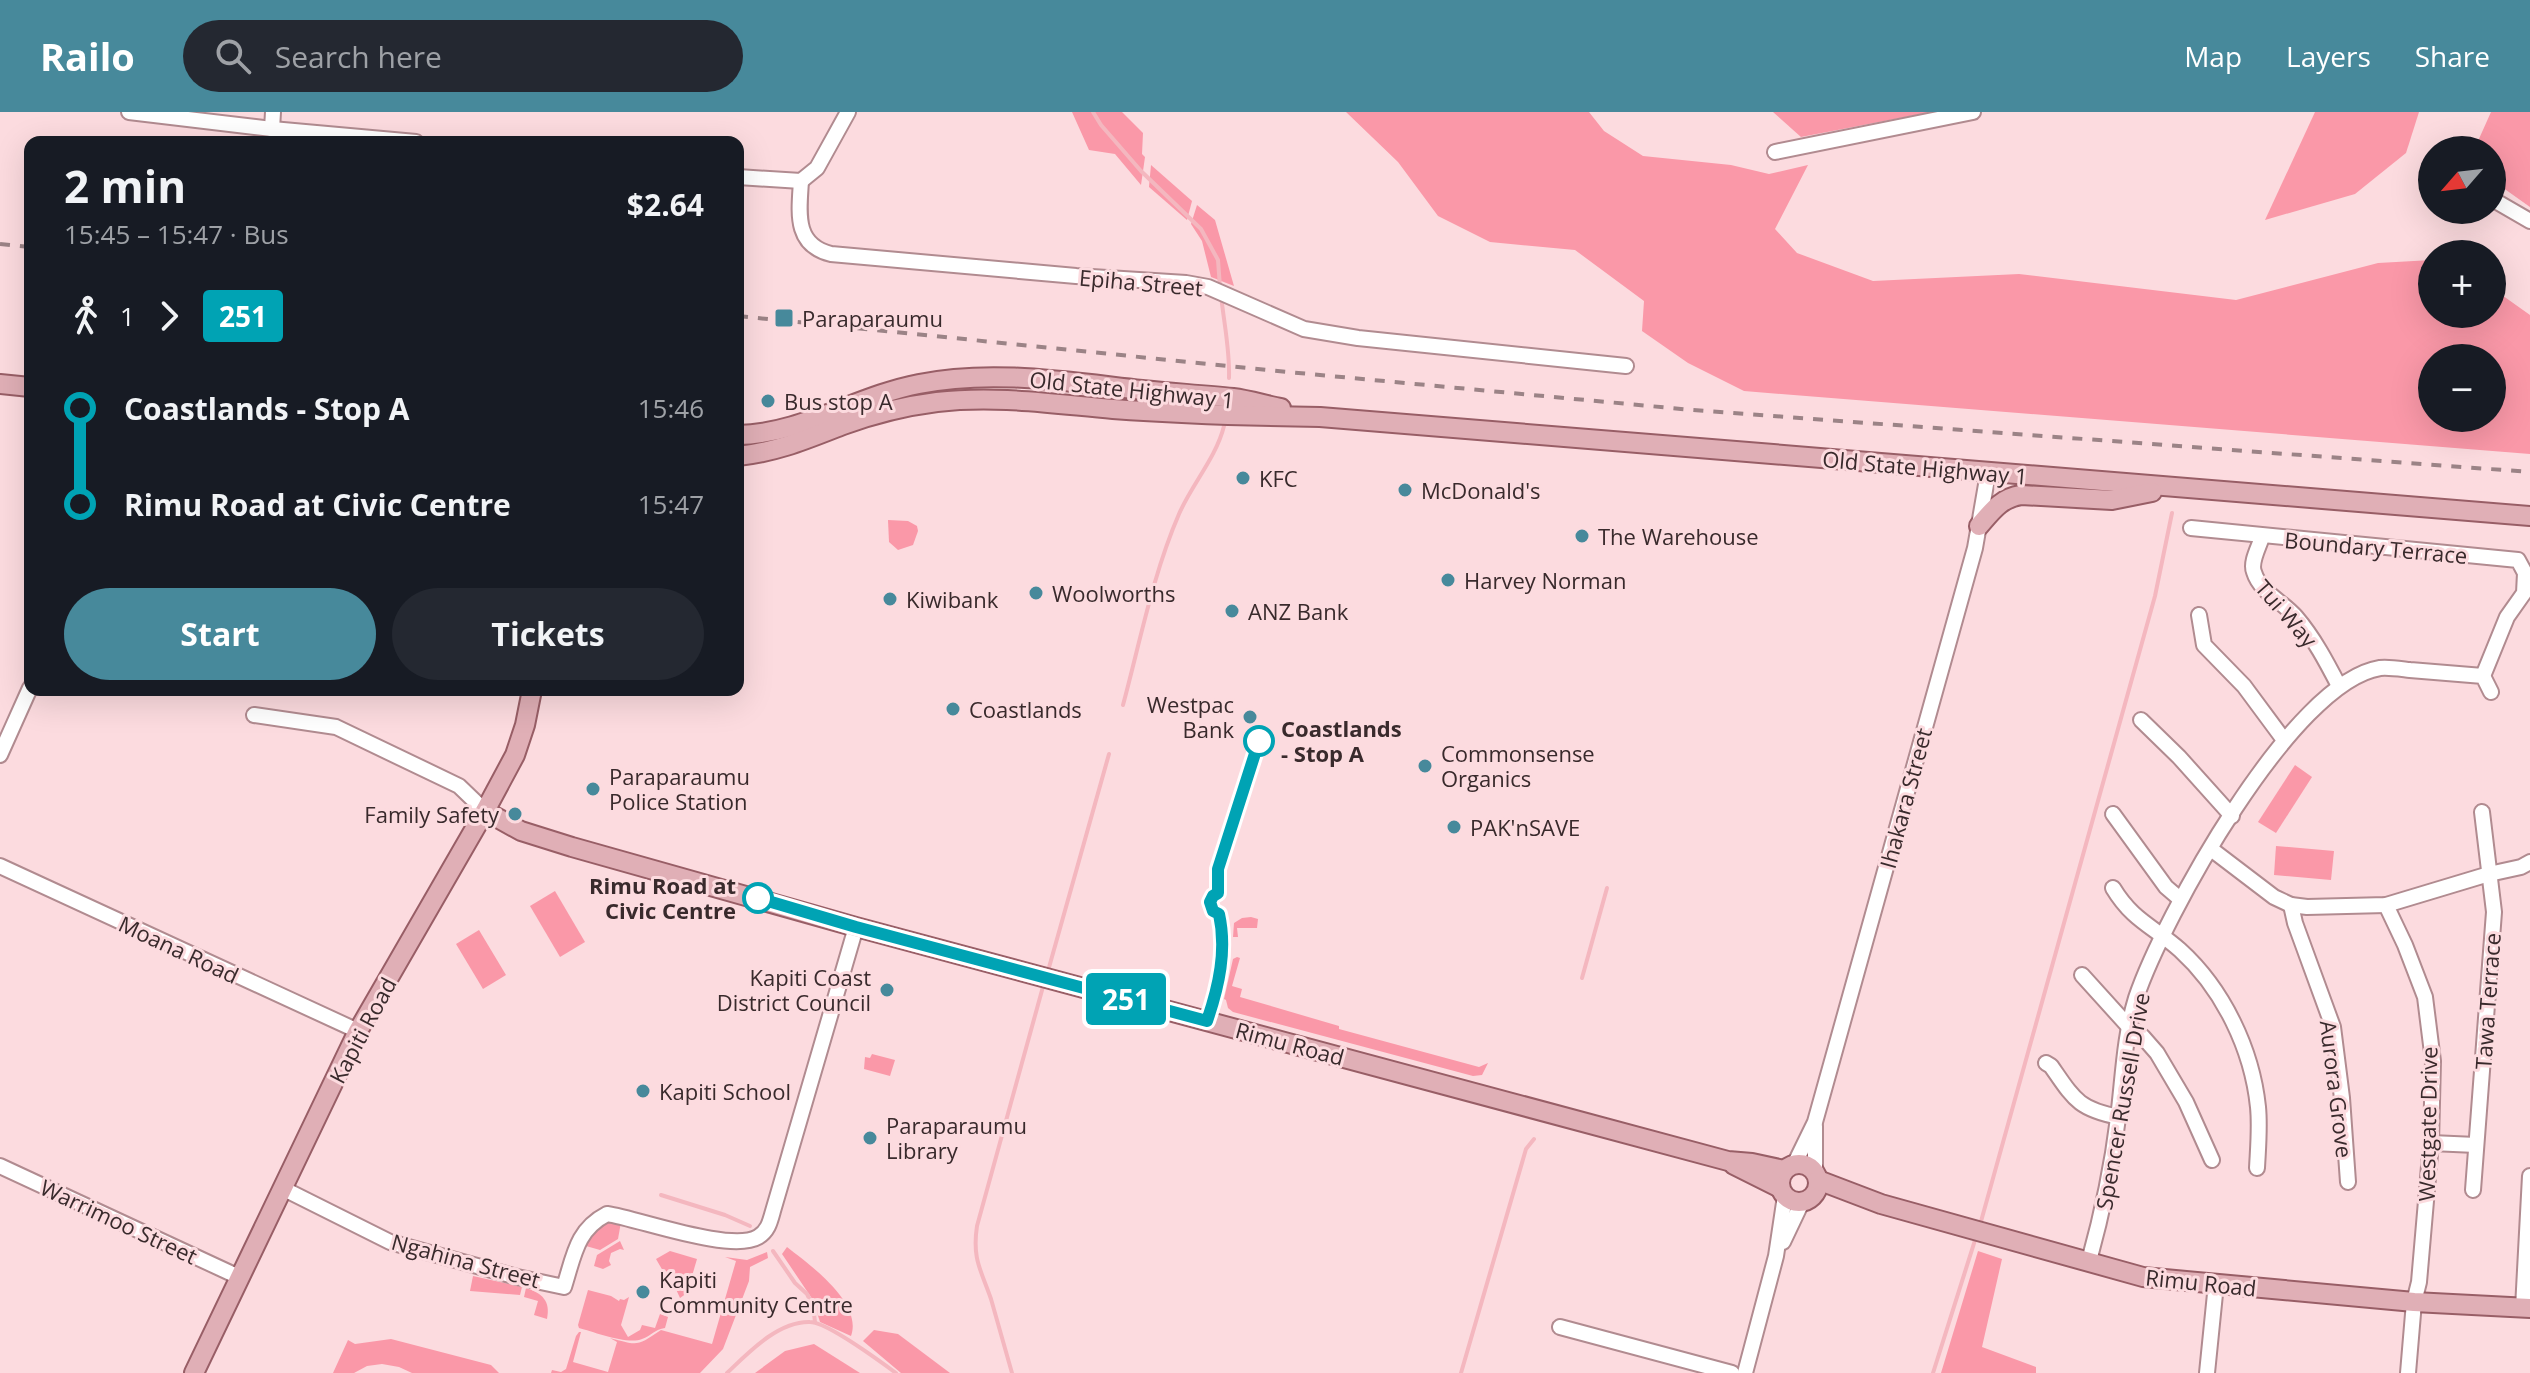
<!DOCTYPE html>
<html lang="en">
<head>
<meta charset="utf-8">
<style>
  :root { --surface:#171b24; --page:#242831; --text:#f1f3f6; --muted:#9ea1a6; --accent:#47899b }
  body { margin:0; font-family:"Open Sans",sans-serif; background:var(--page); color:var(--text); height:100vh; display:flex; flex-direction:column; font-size:30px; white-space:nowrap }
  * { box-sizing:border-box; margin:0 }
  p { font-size:26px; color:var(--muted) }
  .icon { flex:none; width:44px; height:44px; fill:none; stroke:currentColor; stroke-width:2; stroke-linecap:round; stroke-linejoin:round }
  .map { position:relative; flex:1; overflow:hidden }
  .drawer { position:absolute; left:24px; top:24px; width:720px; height:560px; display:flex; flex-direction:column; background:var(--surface); border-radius:16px; box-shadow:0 8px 32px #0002 }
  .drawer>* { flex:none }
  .badge { padding:0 16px; border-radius:6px; font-size:28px; line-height:52px }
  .needle { width:52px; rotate:242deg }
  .controls { position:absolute; left:2418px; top:24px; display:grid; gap:16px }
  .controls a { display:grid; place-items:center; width:88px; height:88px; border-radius:50%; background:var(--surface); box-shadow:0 8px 32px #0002; font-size:40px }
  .map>.badge { position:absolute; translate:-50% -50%; box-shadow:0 0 0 4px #fff }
  .legs { display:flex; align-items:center; gap:12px; height:88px; padding:0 40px; font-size:26px }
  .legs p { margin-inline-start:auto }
  .overview { display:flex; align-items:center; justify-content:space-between; height:136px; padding:0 40px }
  h1 { font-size:44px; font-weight:700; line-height:60px }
  .action { display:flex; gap:16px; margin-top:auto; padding:16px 40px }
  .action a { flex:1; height:92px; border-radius:48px; background:var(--accent); color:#fff; font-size:32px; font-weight:700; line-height:92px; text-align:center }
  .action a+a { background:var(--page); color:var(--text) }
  ul { padding:0 40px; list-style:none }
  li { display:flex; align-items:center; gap:28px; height:96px; font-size:30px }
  li i { display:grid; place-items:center; width:12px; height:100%; margin:0 10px; background:currentColor }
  li i::after { content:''; width:20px; height:20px; margin:-10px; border:6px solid; border-radius:50%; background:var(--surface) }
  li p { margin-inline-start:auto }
  li:first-child i { background:linear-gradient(#0000 50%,currentColor 0) }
  li:last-child i { background:linear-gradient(currentColor 50%,#0000 0) }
  header { display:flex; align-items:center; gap:48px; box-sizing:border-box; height:112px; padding:0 40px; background:var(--accent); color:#fff }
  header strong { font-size:38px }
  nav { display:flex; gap:44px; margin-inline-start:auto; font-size:28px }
  .search { width:560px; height:72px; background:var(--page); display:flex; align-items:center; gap:20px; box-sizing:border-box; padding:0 28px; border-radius:44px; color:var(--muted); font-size:30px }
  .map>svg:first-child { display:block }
  .green { fill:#fa98a8; fill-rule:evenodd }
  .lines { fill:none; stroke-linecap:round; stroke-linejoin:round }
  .stream { stroke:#f4b7bf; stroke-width:4 }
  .minor-casing { stroke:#b18b90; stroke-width:18 }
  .major-casing { stroke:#985e66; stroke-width:22 }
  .minor { stroke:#fff; stroke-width:14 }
  .major { stroke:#e0afb6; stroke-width:18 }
  .rail { stroke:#9b8386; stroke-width:4; stroke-dasharray:10 10; stroke-linecap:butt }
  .line-1-casing { stroke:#fff; stroke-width:18 }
  .line-1 { stroke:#00a3b4; stroke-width:12 }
  .poi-dot { fill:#47899b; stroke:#fcdbdf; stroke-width:3 }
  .stop-1-dot { fill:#fff; stroke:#00a3b4; stroke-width:4 }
  .labels { text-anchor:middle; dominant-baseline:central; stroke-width:6; stroke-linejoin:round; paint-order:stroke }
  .street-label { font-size:22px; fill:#392a2c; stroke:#fcdbdf }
  .poi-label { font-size:22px; fill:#392a2c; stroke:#fcdbdf; text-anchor:start }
  .stop-label { font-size:22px; font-weight:bold; fill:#392a2c; stroke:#fcdbdf; text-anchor:start }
</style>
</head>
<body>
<header>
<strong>Railo</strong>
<div class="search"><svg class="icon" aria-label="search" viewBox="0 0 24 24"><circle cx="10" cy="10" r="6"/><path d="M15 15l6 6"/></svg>Search here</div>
<nav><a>Map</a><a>Layers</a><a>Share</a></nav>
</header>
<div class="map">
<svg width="2530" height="1261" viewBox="0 0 2530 1261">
  <rect width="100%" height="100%" fill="#fcdbdf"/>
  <g class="green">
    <polygon points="1072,0 1122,0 1143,21 1142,42 1145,45 1141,73 1115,42 1089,38"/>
    <path d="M1346 0H1589L1604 19 1643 44 1731 53 1769 62 1808 53 1775 117 1797 141 1873 169 2019 162 2236 188 2378 151 2432 148V202H2492V176L2530 203V342L1744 279 1688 251 1642 219 1644 189 1575 138 1490 130 1438 104 1398 50ZM2432 246H2492V306H2432Z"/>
    <polygon points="1773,0 1931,0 1801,25"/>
    <polygon points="2315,0 2419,0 2406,41 2355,82 2265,108"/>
    <polygon points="2491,0 2530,0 2530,95 2492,68 2492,38 2474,38"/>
    <polygon points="1151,53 1192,89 1187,108 1149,75"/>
    <polygon points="1197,93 1215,108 1234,174 1211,165 1202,129 1191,112"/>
    <polygon points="888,408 908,409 917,414 918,419 913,433 898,438 889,430"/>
    <polygon points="2295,653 2312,665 2276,721 2258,710"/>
    <polygon points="2276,734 2334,739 2331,768 2274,763"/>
    <polygon points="555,779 585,830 560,845 530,794"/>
    <polygon points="1251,805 1258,807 1257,816 1237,816 1238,825 1233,825 1234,811 1242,806"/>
    <polygon points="479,818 506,863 483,877 456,832"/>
    <polygon points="1237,845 1240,846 1232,874 1242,877 1240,885 1339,914 1339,917 1479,955 1488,951 1482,963 1473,964 1233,900 1228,896 1226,888 1224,887 1233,847"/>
    <polygon points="872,942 895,948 890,964 864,957 865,945 870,946"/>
    <path d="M607 1110H621L618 1127 600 1138 586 1134C590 1122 596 1115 607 1110Z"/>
    <polygon points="620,1129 624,1138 620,1137 611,1141 609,1149 611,1153 603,1157 594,1154 597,1143"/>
    <path d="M787 1135C810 1153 863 1191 851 1224L820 1210 813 1188 782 1142Z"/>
    <polygon points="670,1139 697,1147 687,1181 680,1186 675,1175 678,1162 663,1159 656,1147"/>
    <polygon points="1978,1139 2002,1147 1982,1235 2036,1255 2036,1261 1941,1261"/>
    <path d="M767 1140 768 1146 750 1155 749 1169 723 1237 700 1261H551L552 1258 561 1260 566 1257 576 1224 579 1220H581L573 1250 608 1260 617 1230 610 1226C639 1234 637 1234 661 1218L712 1232 736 1149 725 1145 747 1148Z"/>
    <polygon points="473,1164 522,1175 520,1183 470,1179"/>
    <path d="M526 1176C542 1181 551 1189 547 1207L534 1203 538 1189 524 1185Z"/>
    <path d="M588 1178 611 1184 619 1189 620 1187 624 1188 629 1185 621 1213 628 1225 640 1218 642 1213 655 1216 660 1202 668 1205 665 1216C655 1217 651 1224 642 1227 628 1233 594 1220 579 1216L578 1213Z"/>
    <polygon points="874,1218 898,1222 950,1261 901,1261 863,1229"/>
    <polygon points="391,1227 491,1253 499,1261 412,1261 399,1255 382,1252 367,1254 354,1261 333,1261 348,1228 355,1232"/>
    <polygon points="814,1232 860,1261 755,1261 785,1239"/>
  </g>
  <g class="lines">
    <g class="stream">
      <polyline points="1093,0 1101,13 1141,59 1201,117 1218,148 1220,175"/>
      <path d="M1221 183C1224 212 1230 238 1229 266"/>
      <path d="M1123 593C1140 530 1153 462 1179 402 1192 372 1216 346 1224 314"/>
      <polyline points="1048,859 1109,642"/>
      <polyline points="1582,866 1607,776"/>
      <polyline points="661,1083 725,1103 750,1114"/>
      <polyline points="1980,1113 2155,484 2172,401"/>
      <polyline points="773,1139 795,1171 807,1182 813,1194 815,1210"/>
      <path d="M727 1261C748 1241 778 1209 810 1210 827 1210 881 1250 896 1261"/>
      <path d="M1012 1261C1005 1236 998 1212 991 1187 981 1158 972 1147 977 1114L1044 871"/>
      <polyline points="1461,1261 1526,1037 1534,1027"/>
      <polyline points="1933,1261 1976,1125"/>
    </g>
    <g class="minor-casing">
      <g id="minor">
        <polyline points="129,0 272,17 416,30"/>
        <polyline points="272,17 273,0"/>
        <polyline points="1775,40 1973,0"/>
        <polyline points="738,65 801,69"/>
        <path d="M801 69C799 101 794 133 831 142L1076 164 1186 171 1208 175 1304 217 1358 226 1626 254"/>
        <polyline points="801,69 817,56 848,0"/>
        <polyline points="2492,87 2530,109"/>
        <polyline points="2191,416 2518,448 2525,461 2524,481 2507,505 2483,564"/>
        <path d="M2262 425C2259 435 2250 450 2254 460 2260 480 2283 490 2296 505 2314 526 2327 551 2339 574"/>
        <polyline points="2199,503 2204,533 2244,574 2284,628"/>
        <polyline points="254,603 336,615 459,674 485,699"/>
        <polyline points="2141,608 2179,645 2232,704"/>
        <polyline points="0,643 30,576"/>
        <polyline points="2113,702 2166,775 2180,787"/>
        <polyline points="2211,737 2274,785 2291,793 2307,795 2386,793 2489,762 2521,755 2530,750"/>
        <polyline points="0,754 358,919"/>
        <path d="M2113 776C2133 809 2153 814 2180 838 2223 877 2252 937 2258 995 2260 1015 2258 1036 2257 1056"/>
        <polyline points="2291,793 2295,811 2333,915 2342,986 2348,1070"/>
        <polyline points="2386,793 2405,833 2425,885 2433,949 2431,1031 2419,1170 2414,1190 2408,1261"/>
        <polyline points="2082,863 2130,916 2143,925 2157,941 2186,990 2212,1048"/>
        <path d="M2046 951 2051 954C2074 987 2078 997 2119 1005"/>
        <polyline points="2431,1031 2476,1033"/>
        <polyline points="1795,1051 1815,1010 1975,436 1988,361"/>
        <polyline points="0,1054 239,1165"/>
        <polyline points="1815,1060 1815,1014"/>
        <path d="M282 1076 390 1130 517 1165 564 1175C574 1144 576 1118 607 1102 640 1107 731 1141 758 1125 768 1119 770 1110 773 1099L856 815"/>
        <polyline points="2473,1078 2494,800 2482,700"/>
        <polyline points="1783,1130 1802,1090"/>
        <path d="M2089 1149C2102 1102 2112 1055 2118 1006 2123 967 2124 925 2136 886 2163 806 2292 570 2380 556 2389 555 2401 557 2410 558 2435 560 2459 562 2483 564L2491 580"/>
        <polyline points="2523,1196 2530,1064"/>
        <polyline points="1560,1215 1732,1261"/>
        <polyline points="1745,1261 1776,1144 1785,1084"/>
        <polyline points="2207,1261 2216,1172"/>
      </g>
    </g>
    <g class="major-casing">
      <g id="major">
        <polyline points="0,272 30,275"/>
        <path d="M738 323C801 322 857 284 919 272 992 257 1069 270 1142 278 1173 281 1203 283 1233 286 1249 288 1265 293 1281 296"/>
        <path d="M738 344C777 340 807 327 843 313 873 302 905 294 937 290 996 283 1054 292 1113 297 1182 302 1251 304 1320 305L2530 404"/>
        <path d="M1979 414C1992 399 2001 386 2021 383L2112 388 2152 380"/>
        <polyline points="485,699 521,719 572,735 856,815 1728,1049 1752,1051 1784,1058"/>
        <circle cx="1799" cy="1071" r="19"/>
        <polyline points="1734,1053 1780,1076"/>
        <polyline points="1818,1068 1881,1092 2143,1165 2414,1190 2530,1196"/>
        <polyline points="194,1261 358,919 485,699 515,643 525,613 532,578"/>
      </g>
    </g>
    <use href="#minor" class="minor"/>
    <use href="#major" class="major"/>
    <g class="rail">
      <polyline points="0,132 30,135"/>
      <polyline points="738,204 1267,258 1692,298 2530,360"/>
    </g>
  </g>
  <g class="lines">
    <g class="line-1-casing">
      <path id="line-1" d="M758 786 856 815 1207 909C1219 874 1227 838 1219 802L1213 799 1210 790 1213 784 1218 781V757L1259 629"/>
    </g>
    <use href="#line-1" class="line-1"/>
  </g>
  <g class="poi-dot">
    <rect x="774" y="196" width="20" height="20" rx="4"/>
    <circle cx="768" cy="289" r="8"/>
    <circle cx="1243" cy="366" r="8"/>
    <circle cx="1405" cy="378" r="8"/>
    <circle cx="1582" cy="424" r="8"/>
    <circle cx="1448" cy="468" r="8"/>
    <circle cx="1036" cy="481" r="8"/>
    <circle cx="890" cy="487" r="8"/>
    <circle cx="1232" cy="499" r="8"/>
    <circle cx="953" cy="597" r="8"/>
    <circle cx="1250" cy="605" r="8"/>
    <circle cx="1425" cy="654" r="8"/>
    <circle cx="593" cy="677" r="8"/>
    <circle cx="515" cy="702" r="8"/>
    <circle cx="1454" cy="715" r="8"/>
    <circle cx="887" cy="878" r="8"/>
    <circle cx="643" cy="979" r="8"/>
    <circle cx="870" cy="1026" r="8"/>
    <circle cx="643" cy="1180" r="8"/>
  </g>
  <g class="stop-1-dot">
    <circle cx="1259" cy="629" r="14"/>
    <circle cx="758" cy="786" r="14"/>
  </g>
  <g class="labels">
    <g class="street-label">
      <text transform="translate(1141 170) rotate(5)">Epiha Street</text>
      <text transform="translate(1132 277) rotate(6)">Old State Highway 1</text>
      <text transform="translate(1925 355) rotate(5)">Old State Highway 1</text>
      <text transform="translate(2376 435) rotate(5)">Boundary Terrace</text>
      <text transform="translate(2287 501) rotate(49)">Tui Way</text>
      <text transform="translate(1905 686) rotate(-75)">Ihakara Street</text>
      <text transform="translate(179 837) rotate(25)">Moana Road</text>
      <text transform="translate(2487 889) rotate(-86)">Tawa Terrace</text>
      <text transform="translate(362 918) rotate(-62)">Kapiti Road</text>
      <text transform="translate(1290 931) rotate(15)">Rimu Road</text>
      <text transform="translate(2337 977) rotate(83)">Aurora Grove</text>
      <text transform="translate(2122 989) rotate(-80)">Spencer Russell Drive</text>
      <text transform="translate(2427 1012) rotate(-89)">Westgate Drive</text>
      <text transform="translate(119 1109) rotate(25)">Warrimoo Street</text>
      <text transform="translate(466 1148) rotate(15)">Ngahina Street</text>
      <text transform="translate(2201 1170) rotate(6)">Rimu Road</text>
    </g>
    <g class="poi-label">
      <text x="802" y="206">Paraparaumu</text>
      <text x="784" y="289">Bus stop A</text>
      <text x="1259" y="366">KFC</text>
      <text x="1421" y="378">McDonald's</text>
      <text x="1598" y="424">The Warehouse</text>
      <text x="1464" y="468">Harvey Norman</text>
      <text x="1052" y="481">Woolworths</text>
      <text x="906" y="487">Kiwibank</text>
      <text x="1248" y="499">ANZ Bank</text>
      <text x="1234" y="592" text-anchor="end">Westpac<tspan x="1234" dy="25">Bank</tspan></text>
      <text x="969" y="597">Coastlands</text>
      <text x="1441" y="641">Commonsense<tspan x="1441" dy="25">Organics</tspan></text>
      <text x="609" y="664">Paraparaumu<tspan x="609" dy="25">Police Station</tspan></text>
      <text x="499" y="702" text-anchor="end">Family Safety</text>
      <text x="1470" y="715">PAK'nSAVE</text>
      <text x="871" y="865" text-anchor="end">Kapiti Coast<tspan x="871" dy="25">District Council</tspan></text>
      <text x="659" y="979">Kapiti School</text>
      <text x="886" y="1013">Paraparaumu<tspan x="886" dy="25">Library</tspan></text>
      <text x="659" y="1167">Kapiti<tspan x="659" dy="25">Community Centre</tspan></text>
    </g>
    <g class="stop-label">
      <text x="1281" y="616">Coastlands<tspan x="1281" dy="25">- Stop A</tspan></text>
      <text x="736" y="773" text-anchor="end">Rimu Road at<tspan x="736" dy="25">Civic Centre</tspan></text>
    </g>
  </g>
</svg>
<div class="controls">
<a><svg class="needle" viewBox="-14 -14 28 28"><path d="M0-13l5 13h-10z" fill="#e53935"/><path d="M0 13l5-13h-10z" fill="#9ea1a6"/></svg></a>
<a>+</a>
<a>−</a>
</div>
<b class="badge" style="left:1126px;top:887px;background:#00a3b4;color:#fff">251</b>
<section class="drawer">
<div class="overview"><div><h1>2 min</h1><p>15:45 – 15:47 · Bus</p></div><b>$2.64</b></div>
<div class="legs"><svg class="icon" aria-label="walk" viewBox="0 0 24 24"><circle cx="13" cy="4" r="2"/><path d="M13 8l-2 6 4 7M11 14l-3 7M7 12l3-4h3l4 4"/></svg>1<svg class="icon" aria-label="forward" viewBox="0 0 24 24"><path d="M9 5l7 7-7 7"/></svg><b class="badge" style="background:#00a3b4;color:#fff">251</b></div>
<ul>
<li><i style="color:#00a3b4"></i><b>Coastlands - Stop A</b><p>15:46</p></li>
<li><i style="color:#00a3b4"></i><b>Rimu Road at Civic Centre</b><p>15:47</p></li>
</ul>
<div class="action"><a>Start</a><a>Tickets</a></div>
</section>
</div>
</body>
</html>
